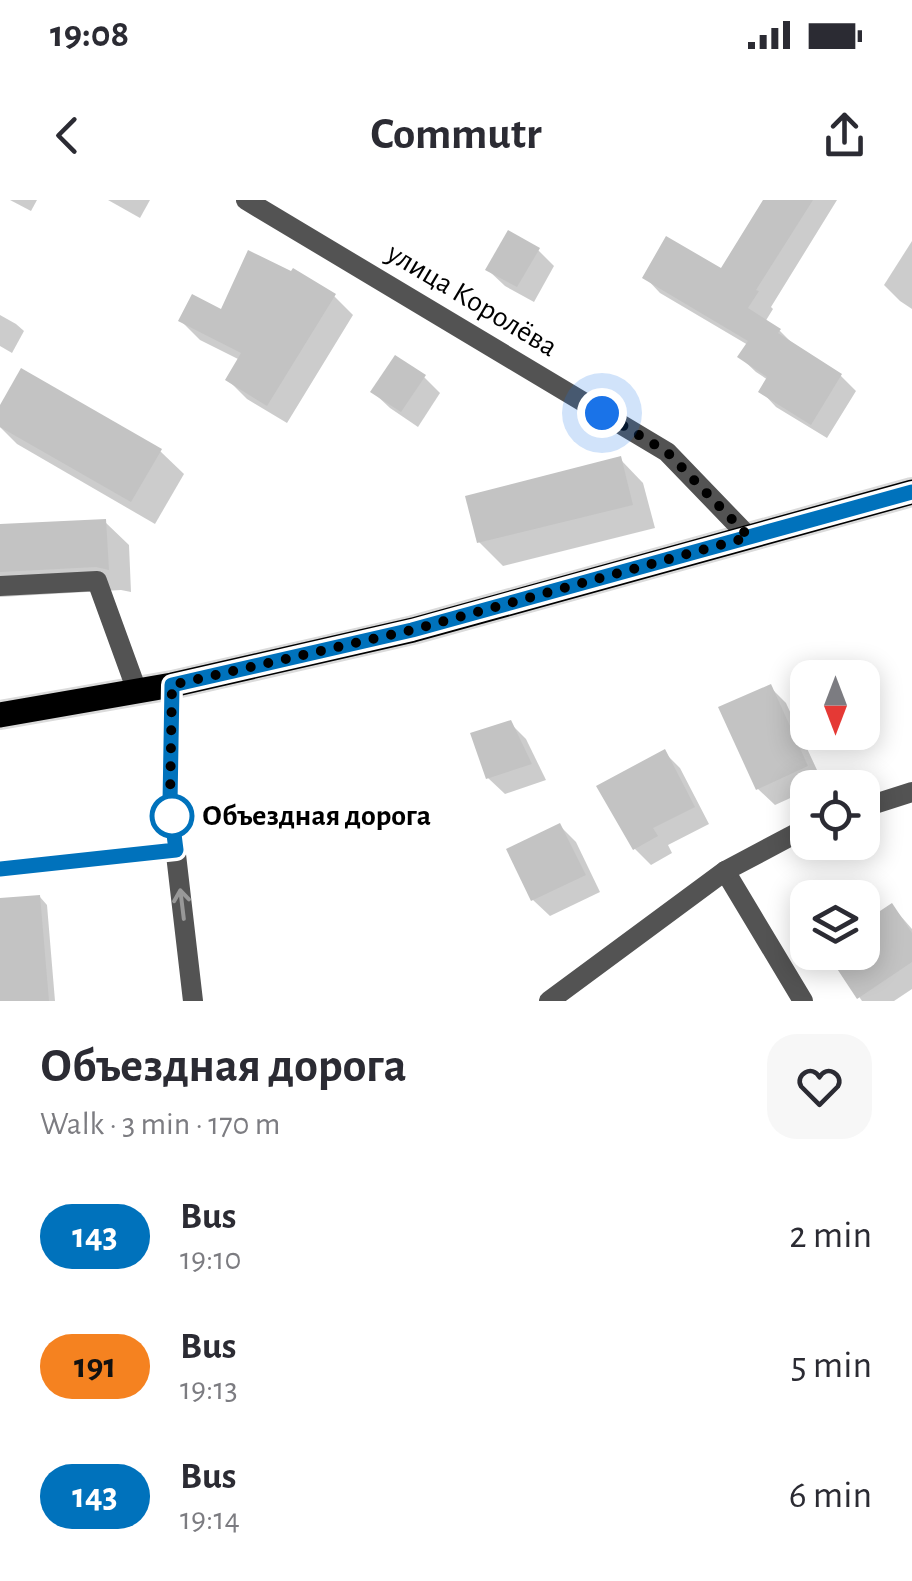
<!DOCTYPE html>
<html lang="en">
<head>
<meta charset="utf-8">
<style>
  :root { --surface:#fff; --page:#f7f7f7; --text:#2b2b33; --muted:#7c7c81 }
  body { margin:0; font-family:"Alegreya Sans",sans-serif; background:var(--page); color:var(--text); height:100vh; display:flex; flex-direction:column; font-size:38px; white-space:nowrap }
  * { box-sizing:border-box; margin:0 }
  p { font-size:32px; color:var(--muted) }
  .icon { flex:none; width:55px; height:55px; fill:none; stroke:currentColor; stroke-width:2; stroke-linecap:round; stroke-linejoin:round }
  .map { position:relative; height:801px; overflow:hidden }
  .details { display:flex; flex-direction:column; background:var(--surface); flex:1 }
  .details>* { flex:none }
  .badge { padding:0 20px; border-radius:32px; font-size:35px; line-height:65px }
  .needle { width:65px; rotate:180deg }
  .fabs { position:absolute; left:790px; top:460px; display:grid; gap:20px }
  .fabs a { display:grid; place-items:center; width:90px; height:90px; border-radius:20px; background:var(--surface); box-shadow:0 5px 25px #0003; font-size:50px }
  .you { position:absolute; width:50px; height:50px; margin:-25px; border:8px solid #fff; border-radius:50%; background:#1a73e8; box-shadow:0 0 0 15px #1a73e833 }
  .map>.badge { position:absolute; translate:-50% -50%; box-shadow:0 0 0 5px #fff }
  .round { display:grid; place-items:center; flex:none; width:105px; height:105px; border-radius:30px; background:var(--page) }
  .head { display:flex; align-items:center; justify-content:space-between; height:170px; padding:0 40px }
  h1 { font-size:48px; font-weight:600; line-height:75px }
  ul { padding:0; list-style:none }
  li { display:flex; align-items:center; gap:30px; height:130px; padding:0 40px }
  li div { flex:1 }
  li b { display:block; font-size:38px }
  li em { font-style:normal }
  li .badge { min-width:110px; font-weight:700; text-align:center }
  .status { display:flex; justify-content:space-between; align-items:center; height:70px; padding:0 50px; background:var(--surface); direction:ltr }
  .status svg { height:28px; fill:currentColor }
  header { display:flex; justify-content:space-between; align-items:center; height:130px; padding:0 40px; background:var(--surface); font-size:45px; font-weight:600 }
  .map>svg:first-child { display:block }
  .shadow { fill:#0003 }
  .building { fill:#c3c3c3 }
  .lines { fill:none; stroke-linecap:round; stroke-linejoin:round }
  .primary-casing { stroke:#dbdbdb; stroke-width:30 }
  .service { stroke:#535353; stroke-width:20 }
  .minor { stroke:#535353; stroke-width:20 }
  .primary { stroke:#000; stroke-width:25 }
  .oneway { stroke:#989898 }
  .line-casing { stroke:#fff; stroke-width:22 }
  .line { stroke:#0072bc; stroke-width:15 }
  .walk { stroke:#000; stroke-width:10; stroke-dasharray:0 18 }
  .stop-dot { fill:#fff; stroke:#0072bc; stroke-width:5 }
  .labels { text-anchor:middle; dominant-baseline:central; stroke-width:10; stroke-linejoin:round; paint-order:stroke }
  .street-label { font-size:30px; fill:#000; stroke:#fff }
  .stop-label { font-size:30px; font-weight:bold; fill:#000; stroke:#fff; text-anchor:start }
</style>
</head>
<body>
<div class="status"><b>19:08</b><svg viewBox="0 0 49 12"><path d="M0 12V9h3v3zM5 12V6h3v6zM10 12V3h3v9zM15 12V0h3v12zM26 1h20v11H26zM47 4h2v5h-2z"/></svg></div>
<header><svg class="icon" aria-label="back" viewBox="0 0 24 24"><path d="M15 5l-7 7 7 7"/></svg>Commutr<svg class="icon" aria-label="share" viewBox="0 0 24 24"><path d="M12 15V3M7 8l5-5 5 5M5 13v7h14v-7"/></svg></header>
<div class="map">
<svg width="912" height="801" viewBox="0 0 912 801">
  <rect width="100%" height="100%" fill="#fff"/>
  <g class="shadow">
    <polygon points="10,0 37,0 31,11"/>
    <polygon points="108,0 150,0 140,18"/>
    <polygon points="766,0 837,0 771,107 773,109 765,122 780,131 796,147 841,176 856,191 827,238 776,207 761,191 768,180 756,172 740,157 748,145 660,93 645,77 722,72"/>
    <polygon points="912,41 912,109 900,101 884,85"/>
    <polygon points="538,50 554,66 534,102 505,86 488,70"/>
    <polygon points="334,96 353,115 287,223 247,199 228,180 240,160 200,140 181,121 222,112"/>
    <polygon points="0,115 16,124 24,131 12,153 0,146"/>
    <polygon points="424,177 440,193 418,227 390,208 373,192"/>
    <polygon points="0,210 160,251 184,274 155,324 17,244 0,227"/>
    <polygon points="620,259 643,283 655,328 503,366 479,342"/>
    <polygon points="105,322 129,345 131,392 121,390 0,397 0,327"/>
    <polygon points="770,487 786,503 823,583 808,588 808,590 775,605 758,589 722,508"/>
    <polygon points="510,523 526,539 546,580 505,594 488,578"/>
    <polygon points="664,552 680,568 709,624 668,645 672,653 651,665 635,649 600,586"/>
    <polygon points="560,626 576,642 600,692 550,716 533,700"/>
    <polygon points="40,697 47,705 55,801 0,801 0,701"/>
    <polygon points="892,706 912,729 912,789 894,801 862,801 829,752 862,752"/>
  </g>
  <g class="building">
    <polygon points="763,0 813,0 756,90 759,91 748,108 781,129 778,133 842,174 811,225 758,192 767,177 737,157 748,141 642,78 666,36 721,68"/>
    <polygon points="508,30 540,48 517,87 485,70"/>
    <polygon points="248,50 291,71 293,68 336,94 267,206 225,180 241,153 178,121 192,94 221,109"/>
    <polygon points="395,155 426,175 401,212 370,192"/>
    <polygon points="21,168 162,249 131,302 0,227 0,205"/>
    <polygon points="621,256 633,305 477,343 465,296"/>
    <polygon points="106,319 109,370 96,367 0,372 0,324"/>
    <polygon points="771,484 808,566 756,590 718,507"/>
    <polygon points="511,520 532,564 486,579 470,533"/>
    <polygon points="665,549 695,607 653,628 658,636 633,650 596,586"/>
    <polygon points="560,623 586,675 531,701 506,649"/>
    <polygon points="40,695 49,801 0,801 0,698"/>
    <polygon points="892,703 912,733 912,762 857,799 826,752 862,752 862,723"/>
  </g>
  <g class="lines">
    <g class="primary-casing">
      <polyline id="primary" points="0,515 172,485 413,430 912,292"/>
    </g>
    <g class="service">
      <polyline points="0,386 97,381 137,491"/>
      <polyline points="172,485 170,603 193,801"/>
      <polyline points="0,669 176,650"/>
    </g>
    <g class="minor">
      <polyline points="246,0 667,252 749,337"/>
      <polyline points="862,608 912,592"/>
      <polyline points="725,671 803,801"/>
      <polyline points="549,801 725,671 808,627"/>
    </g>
    <use href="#primary" class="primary"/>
  </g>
  <defs><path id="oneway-shaft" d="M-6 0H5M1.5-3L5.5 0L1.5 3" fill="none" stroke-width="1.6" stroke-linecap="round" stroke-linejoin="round" transform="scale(2.5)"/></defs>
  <use class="oneway" href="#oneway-shaft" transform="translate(182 704) rotate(-97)"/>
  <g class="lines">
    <g class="line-casing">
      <polyline id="line" points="0,669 176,650 170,603 172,485 412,430 912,292"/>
    </g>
    <use href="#line" class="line"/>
    <polyline class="walk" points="172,616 173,627 170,603 172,485 412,430 749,337 667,252 602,213"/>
  </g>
  <circle class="stop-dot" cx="172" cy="616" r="20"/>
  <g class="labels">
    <g class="street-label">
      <text transform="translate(472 100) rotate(31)">улица Королёва</text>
    </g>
    <g class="stop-label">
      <text x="202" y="616">Объездная дорога</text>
    </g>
  </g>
</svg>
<div class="fabs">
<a><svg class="needle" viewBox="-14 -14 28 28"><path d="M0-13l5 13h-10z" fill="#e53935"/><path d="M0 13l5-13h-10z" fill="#7c7c81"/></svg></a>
<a><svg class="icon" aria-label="locate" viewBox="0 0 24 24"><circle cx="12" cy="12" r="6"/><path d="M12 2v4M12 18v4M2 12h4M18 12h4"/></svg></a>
<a><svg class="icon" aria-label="layers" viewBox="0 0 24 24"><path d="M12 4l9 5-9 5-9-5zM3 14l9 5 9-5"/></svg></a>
</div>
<div class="you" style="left:602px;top:213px"></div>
</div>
<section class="details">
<div class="head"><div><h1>Объездная дорога</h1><p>Walk · 3 min · 170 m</p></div><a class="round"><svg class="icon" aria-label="heart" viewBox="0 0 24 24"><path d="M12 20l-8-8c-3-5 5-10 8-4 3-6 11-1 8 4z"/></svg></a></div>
<ul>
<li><span class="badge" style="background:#0072bc;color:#fff">143</span><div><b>Bus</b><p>19:10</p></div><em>2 min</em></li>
<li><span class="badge" style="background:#f58220;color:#111">191</span><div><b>Bus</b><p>19:13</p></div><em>5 min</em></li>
<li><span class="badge" style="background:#0072bc;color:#fff">143</span><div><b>Bus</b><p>19:14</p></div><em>6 min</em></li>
</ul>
</section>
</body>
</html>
